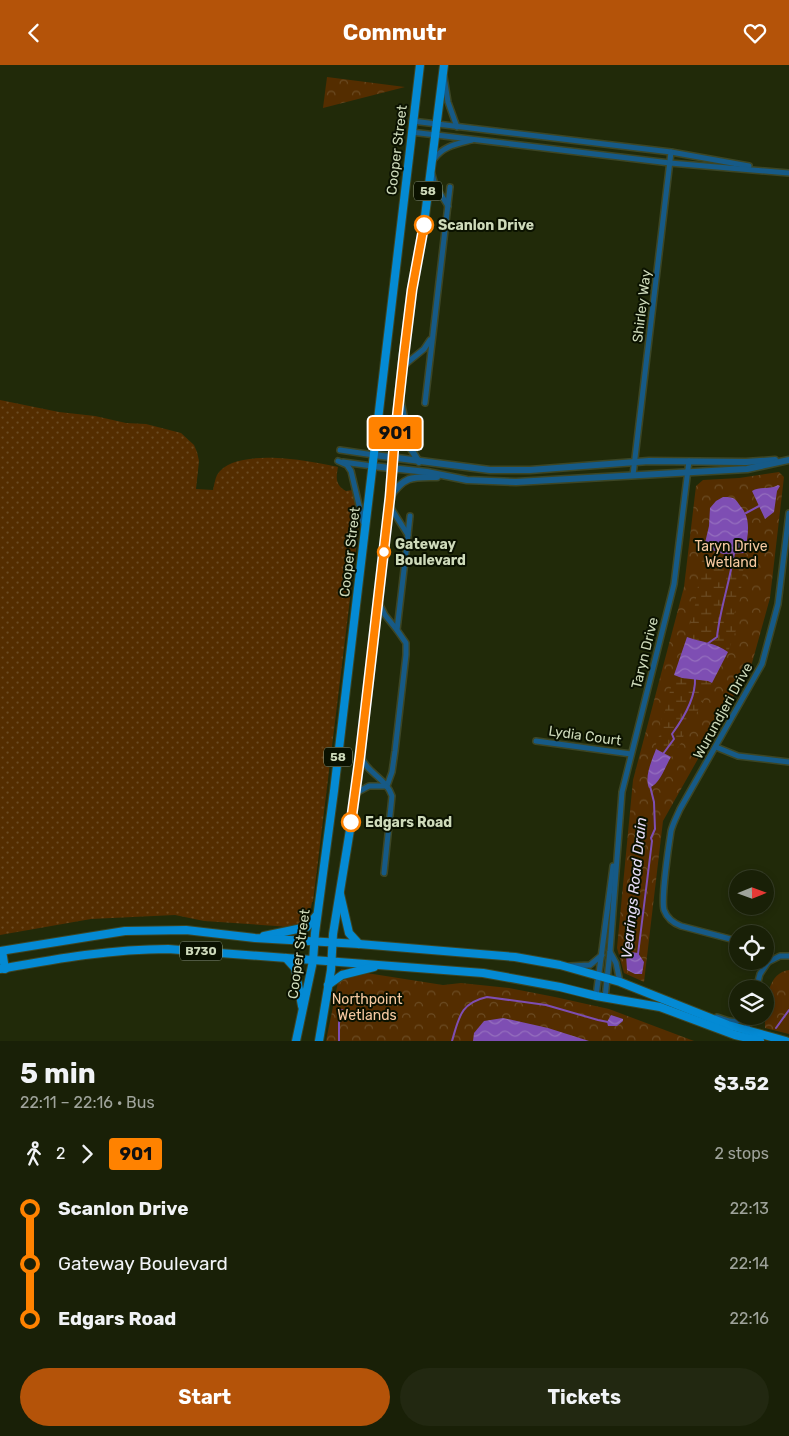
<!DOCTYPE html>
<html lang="en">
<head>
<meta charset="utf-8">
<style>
  :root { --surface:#192007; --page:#222811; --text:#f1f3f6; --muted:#9fa39b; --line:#373e28; --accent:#b45309 }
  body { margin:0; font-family:Rubik,sans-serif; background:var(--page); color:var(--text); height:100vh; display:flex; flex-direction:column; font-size:19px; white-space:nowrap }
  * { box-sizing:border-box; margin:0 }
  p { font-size:16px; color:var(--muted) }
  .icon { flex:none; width:28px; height:28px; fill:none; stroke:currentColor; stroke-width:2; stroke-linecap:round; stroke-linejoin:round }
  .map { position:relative; height:976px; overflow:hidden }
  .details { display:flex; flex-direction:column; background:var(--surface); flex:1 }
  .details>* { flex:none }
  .badge { padding:0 10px; border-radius:4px; font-size:18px; line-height:32px }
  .needle { width:32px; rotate:89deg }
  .controls { position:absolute; left:729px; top:805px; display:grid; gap:10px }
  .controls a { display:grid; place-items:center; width:45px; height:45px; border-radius:50%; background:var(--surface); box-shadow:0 2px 8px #0003,0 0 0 1px var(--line); font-size:25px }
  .map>.badge { position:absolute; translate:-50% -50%; box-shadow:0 0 0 2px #fff }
  .legs { display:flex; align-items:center; gap:8px; height:55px; padding:0 20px; font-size:16px }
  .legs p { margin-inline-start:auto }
  .head { display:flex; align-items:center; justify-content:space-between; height:85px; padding:0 20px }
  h1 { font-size:28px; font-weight:700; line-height:38px }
  .action { display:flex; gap:10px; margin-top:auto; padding:10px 20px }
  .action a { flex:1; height:58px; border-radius:30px; background:var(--accent); color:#fff; font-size:20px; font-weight:700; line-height:58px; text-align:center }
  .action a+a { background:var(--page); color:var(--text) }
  ul { padding:0 20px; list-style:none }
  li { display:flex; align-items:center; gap:18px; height:55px; font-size:19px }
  li i { display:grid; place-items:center; width:8px; height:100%; margin:0 6px; background:currentColor }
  li i::after { content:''; width:12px; height:12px; margin:-6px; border:4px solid; border-radius:50%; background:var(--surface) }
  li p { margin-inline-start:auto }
  li:first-child i { background:linear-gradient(#0000 50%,currentColor 0) }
  li:last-child i { background:linear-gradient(currentColor 50%,#0000 0) }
  header { display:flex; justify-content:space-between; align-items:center; height:65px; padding:0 20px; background:var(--accent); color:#fff; font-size:22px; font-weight:700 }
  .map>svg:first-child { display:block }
  .grass { fill:url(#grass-dots) }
  .forest { fill:url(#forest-crowns) }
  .wetland { fill:url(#wetland-marsh) }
  .water { fill:url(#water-waves) }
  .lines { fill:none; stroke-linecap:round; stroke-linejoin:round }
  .stream { stroke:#7e4eb3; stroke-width:2 }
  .minor-casing { stroke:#3d4625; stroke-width:8 }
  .tertiary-casing { stroke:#3d4625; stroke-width:9 }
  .primary-casing { stroke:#3d4625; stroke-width:10 }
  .minor { stroke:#165a87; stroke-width:5 }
  .tertiary { stroke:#165a87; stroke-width:6 }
  .primary { stroke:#048ad4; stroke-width:8 }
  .line-1-casing { stroke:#fff; stroke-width:11 }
  .line-1 { stroke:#ff8200; stroke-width:8 }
  .stop-1-dot { fill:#fff; stroke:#ff8200; stroke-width:2.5 }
  .labels { text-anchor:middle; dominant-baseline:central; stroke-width:4; stroke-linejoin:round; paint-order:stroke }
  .shield { fill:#0b1200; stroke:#949e82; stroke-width:1 }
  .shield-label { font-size:12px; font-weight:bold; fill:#cedaba }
  .street-label { font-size:14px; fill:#cedaba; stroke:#0b1200 }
  .stop-label { font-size:14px; font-weight:bold; fill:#cedaba; stroke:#0b1200; text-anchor:start }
  .park-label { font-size:14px; fill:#f7c9a0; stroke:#0b1200 }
  .water-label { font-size:15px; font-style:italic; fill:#e7dcf7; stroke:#0b1200 }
</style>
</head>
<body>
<header><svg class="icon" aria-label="back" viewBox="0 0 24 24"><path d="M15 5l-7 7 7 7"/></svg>Commutr<svg class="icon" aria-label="heart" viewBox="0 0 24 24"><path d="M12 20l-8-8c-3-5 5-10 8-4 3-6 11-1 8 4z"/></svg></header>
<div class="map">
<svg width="789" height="976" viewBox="0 0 789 976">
  <defs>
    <pattern id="grass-dots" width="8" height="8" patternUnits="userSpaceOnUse" patternTransform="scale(1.25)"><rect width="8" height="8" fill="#542d00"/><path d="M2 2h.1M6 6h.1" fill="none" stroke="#6b4b23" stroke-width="1.8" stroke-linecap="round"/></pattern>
    <pattern id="forest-crowns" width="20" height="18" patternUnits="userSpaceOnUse" patternTransform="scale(1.25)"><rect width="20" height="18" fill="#542d00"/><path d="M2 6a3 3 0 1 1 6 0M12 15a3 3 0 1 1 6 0" fill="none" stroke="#6b4b23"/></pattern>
    <pattern id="wetland-marsh" width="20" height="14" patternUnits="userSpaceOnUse" patternTransform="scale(1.25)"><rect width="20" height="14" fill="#542d00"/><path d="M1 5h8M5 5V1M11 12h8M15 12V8" fill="none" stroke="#6b4b23"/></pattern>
    <pattern id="water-waves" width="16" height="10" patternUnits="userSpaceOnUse" patternTransform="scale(1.25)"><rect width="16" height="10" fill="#7e4eb3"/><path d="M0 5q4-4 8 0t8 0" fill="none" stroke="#956fbe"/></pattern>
  </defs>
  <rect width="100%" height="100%" fill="#212a09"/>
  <path class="grass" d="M0 335 59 347 95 351 126 358 146 359 181 368 194 380 197 387 199 396 196 424 213 425C214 421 215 414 217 410 234 381 312 396 338 402 336 413 335 420 346 426L353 425 359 451V460L313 837H312L309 854 306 858 288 862 276 861 204 856 175 850 91 854 0 870Z"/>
  <g class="forest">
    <polygon points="327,12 405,22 323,43"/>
    <polygon points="779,407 784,412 770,533 752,598 663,756 644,917 624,908 617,883 633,715 684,522 696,421 703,415 739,413"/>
    <polygon points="341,904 443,920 461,918 509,923 555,932 609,944 694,976 326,976 338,917 343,915"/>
    <path d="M789 905V969L765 963C765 944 765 908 789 905Z"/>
  </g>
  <g class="wetland">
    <path d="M704 482 723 489 745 488 740 534 734 549 736 565 728 587C716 578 701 577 687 572L695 540Z"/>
    <path d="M674 610 682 613 708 616 712 618 695 651 688 658 681 678 671 692 656 684C656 677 656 674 661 669L660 657 665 646Z"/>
  </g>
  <g class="water">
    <path d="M778 420 780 421 777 426 774 447 765 454 752 426C760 421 770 425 778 420Z"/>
    <path d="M723 432C736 432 735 434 742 443 752 456 747 473 745 488L723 489 704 482 709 461 710 443 716 436Z"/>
    <path d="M687 572C701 577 716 578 728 587L712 618 708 616 682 613 674 610Z"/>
    <path d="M656 684 671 692C665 702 660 719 649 723 644 712 652 695 656 684Z"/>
    <polygon points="631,887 638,888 644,897 642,909 635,909 627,905 626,889"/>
    <polygon points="611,950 623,954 623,956 617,961 608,961 607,957"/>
    <polygon points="503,953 548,963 589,976 473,976 474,968 484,956"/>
  </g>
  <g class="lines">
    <g class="stream">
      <polyline points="746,448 761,440"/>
      <path d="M707 579 717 572C720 543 730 517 734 488"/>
      <path d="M663 689 674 674 672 669C683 654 696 632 695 613"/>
      <polyline points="638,889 652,776 651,773 655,764 654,737 650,721"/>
      <polyline points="776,963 789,945"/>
      <polyline points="339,976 339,958 342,945"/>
      <path d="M452 976C459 953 460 938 487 932L546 940 598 955 608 957"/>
    </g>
    <g class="minor-casing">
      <g id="minor">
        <polyline points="444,12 448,37 457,62"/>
        <polyline points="412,56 671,87 749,101"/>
        <polyline points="411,67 670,98 789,108"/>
        <path d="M434 94C443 81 457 79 472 75"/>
        <polyline points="432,109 435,120 448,141"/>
        <polyline points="402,302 424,284 430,275"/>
        <polyline points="425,338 450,122"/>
        <polyline points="340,385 374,390"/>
        <polyline points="338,396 347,400 351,406 363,457"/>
        <polyline points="343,397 372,401"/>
        <polyline points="633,410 671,87"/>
        <polyline points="408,470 410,451"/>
        <polyline points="379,538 385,550 397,565"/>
        <polyline points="536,676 631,689"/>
        <polyline points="716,682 738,691 789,697"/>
        <path d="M361 692C367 708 386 713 392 731L384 808"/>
        <polyline points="387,721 392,707 395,686 406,590 406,578 397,565 408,470 389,440"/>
        <polyline points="356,728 369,721 386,721"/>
        <path d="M738 876 681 861C673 858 667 853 664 845 661 834 669 779 671 766 673 758 677 751 680 744L762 599 778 539 789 448"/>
        <polyline points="610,887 616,898 620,917"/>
        <polyline points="765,893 768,897 780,891 789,891"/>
        <polyline points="570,901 590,900 602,890"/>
        <polyline points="756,924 760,909 768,897"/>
        <polyline points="596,931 613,801"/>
        <polyline points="605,933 610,886 622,727 674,519 689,396"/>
        <path d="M717 952C726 955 737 961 744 951"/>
        <polyline points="746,967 750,951"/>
      </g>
    </g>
    <g class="tertiary-casing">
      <g id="tertiary">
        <polyline points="400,334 411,384 419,397"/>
        <polyline points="374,390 490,405 530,405 649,396 746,397 775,395"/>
        <polyline points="372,401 427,407 467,415 516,417 747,404 789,395"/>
        <path d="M390 432C405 410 413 412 437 412"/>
      </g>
    </g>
    <g class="primary-casing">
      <g id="primary">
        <polyline points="340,829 349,868 359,879"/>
        <polyline points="264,871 307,862 316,851"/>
        <polyline points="0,886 125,866 186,865 255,873 359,879 515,892 560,900 620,917 728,960 786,976"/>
        <polyline points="2,886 5,904"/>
        <polyline points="286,893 295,903 302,941"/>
        <path d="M0 904C56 894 111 884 168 884L483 908 560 922 596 931 660 942 735 970 760 976"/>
        <polyline points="328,920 342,910 374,902"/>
        <polyline points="296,976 313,896 315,868 334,726 420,0"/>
        <polyline points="319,976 331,905 333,869 356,728 390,432 394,380 402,302 412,225 424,159 444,0"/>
      </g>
    </g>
    <use href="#minor" class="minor"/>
    <use href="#tertiary" class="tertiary"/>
    <use href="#primary" class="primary"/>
  </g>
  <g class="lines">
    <g class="line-1-casing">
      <polyline id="line-1" points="351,757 360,691 390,432 394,380 404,290 412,225 424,160"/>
    </g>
    <use href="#line-1" class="line-1"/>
  </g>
  <g class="stop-1-dot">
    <circle cx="424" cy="160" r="9"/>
    <circle cx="384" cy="487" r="6"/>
    <circle cx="351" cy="757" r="9"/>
  </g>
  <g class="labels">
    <g class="shield">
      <rect x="414" y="116.5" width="28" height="19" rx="4"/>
      <rect x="324" y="682.5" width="28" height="19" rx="4"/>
      <rect x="180" y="876.5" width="42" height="19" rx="4"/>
    </g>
    <g class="shield-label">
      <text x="428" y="126">58</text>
      <text x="338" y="692">58</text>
      <text x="201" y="886">B730</text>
    </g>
    <g class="street-label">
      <text transform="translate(397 85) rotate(-83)">Cooper Street</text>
      <text transform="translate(642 241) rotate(-83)">Shirley Way</text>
      <text transform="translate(350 487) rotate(-83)">Cooper Street</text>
      <text transform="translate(645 588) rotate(-76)">Taryn Drive</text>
      <text transform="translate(723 646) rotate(-61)">Wurundjeri Drive</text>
      <text transform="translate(585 671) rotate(8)">Lydia Court</text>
      <text transform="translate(299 889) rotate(-82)">Cooper Street</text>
    </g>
    <g class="stop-label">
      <text x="438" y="160">Scanlon Drive</text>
      <text x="395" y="479">Gateway<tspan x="395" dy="16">Boulevard</tspan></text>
      <text x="365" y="757">Edgars Road</text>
    </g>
    <g class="park-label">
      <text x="731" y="481">Taryn Drive<tspan x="731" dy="16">Wetland</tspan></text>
      <text x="367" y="934">Northpoint<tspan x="367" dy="16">Wetlands</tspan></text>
    </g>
    <g class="water-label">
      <text transform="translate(634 823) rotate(-84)">Vearings Road Drain</text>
    </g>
  </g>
</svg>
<div class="controls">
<a><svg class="needle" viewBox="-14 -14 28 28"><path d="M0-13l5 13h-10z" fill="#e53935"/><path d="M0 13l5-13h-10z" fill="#9fa39b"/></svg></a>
<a><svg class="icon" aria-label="locate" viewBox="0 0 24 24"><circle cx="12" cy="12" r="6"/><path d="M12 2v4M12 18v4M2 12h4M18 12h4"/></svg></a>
<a><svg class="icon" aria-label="layers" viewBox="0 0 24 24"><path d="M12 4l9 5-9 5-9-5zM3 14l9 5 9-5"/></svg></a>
</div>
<b class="badge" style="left:395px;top:368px;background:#ff8200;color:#111">901</b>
</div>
<section class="details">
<div class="head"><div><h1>5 min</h1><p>22:11 – 22:16 · Bus</p></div><b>$3.52</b></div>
<div class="legs"><svg class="icon" aria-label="walk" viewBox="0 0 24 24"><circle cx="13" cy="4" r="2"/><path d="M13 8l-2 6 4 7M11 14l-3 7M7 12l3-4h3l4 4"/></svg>2<svg class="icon" aria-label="forward" viewBox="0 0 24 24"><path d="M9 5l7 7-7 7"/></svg><b class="badge" style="background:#ff8200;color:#111">901</b><p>2 stops</p></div>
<ul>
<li><i style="color:#ff8200"></i><b>Scanlon Drive</b><p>22:13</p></li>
<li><i style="color:#ff8200"></i><span>Gateway Boulevard</span><p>22:14</p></li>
<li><i style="color:#ff8200"></i><b>Edgars Road</b><p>22:16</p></li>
</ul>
<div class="action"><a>Start</a><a>Tickets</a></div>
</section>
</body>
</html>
